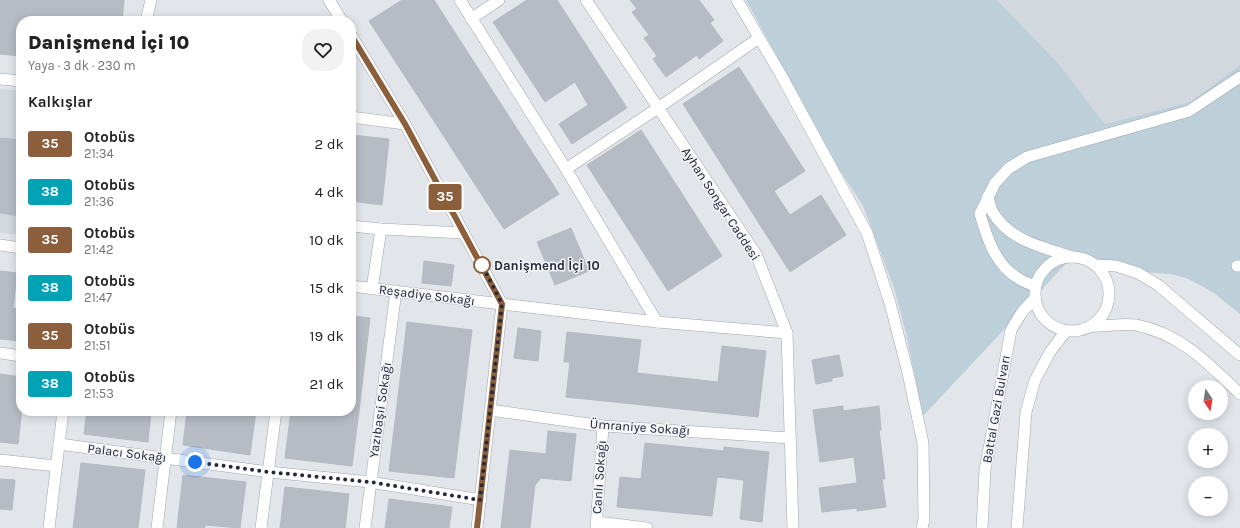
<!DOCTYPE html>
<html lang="tr">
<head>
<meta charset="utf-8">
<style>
  :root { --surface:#fff; --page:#f2f2f2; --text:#222; --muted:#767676 }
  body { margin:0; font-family:Karla,sans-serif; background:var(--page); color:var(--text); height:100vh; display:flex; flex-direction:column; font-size:15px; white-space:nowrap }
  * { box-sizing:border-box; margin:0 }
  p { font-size:13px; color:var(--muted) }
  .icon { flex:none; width:22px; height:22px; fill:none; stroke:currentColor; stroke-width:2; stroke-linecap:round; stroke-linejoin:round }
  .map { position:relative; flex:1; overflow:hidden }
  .details { position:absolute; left:16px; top:16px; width:340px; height:400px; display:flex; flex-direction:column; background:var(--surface); border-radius:16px; box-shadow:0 2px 10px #0003 }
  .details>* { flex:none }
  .badge { padding:0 8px; border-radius:3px; font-size:14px; line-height:26px }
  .needle { width:26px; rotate:168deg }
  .buttons { position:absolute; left:1188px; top:380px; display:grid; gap:8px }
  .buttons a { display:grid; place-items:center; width:40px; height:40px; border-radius:50%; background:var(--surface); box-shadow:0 2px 10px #0003; font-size:20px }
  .you { position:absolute; width:20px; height:20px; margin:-10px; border:3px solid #fff; border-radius:50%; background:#1a73e8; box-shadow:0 0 0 6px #1a73e833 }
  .map>.badge { position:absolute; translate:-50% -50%; box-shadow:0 0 0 2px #fff }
  h2 { padding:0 12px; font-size:15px; line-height:36px }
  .round { display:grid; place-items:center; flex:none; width:42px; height:42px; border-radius:16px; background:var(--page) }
  .headline { display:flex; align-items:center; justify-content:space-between; height:68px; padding:0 12px }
  h1 { font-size:19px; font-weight:800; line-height:30px }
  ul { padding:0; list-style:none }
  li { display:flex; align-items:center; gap:12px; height:48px; padding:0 12px }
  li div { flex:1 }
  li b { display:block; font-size:15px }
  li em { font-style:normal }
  li .badge { min-width:44px; font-weight:700; text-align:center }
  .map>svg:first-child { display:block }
  .built { fill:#d3d7de }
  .green { fill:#bdcfd9 }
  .building { fill:#b7bcc4; stroke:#b5bac3 }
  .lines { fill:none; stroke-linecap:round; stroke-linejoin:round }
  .minor-casing { stroke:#a1a5ae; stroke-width:12 }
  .tertiary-casing { stroke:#a1a5ae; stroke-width:12 }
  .minor { stroke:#fff; stroke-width:11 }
  .tertiary { stroke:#fff; stroke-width:11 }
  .line-casing { stroke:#fff; stroke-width:9 }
  .line { stroke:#8b5e3c; stroke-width:6 }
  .walk { stroke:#242839; stroke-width:4; stroke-dasharray:0 7.2 }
  .stop-dot { fill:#fff; stroke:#8b5e3c; stroke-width:2 }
  .labels { text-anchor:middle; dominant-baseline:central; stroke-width:3; stroke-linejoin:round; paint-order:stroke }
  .street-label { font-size:13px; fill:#242839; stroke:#f2f4f7 }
  .stop-label { font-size:13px; font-weight:bold; fill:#242839; stroke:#f2f4f7; text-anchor:start }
</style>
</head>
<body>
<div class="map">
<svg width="1240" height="528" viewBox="0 0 1240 528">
  <rect width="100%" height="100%" fill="#e2e5ea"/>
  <g class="built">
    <polygon points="997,0 1240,0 1240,65 1190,102 1105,124 1058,63"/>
    <polygon points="0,89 21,91 21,235 0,233"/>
  </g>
  <polygon class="green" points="746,0 997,0 1058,63 1105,124 1190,102 1240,65 1240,314 1214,293 1200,285 1186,278 1170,274 1141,272 1075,254 923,416 906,333 894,288 863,206 839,169"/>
  <g class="building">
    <polygon points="0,0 124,0 122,21 21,21 21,56 0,54"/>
    <polygon points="402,0 434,0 559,194 504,229 369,21"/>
    <polygon points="527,0 557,0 627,108 572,144 559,124 588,105 575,82 545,102 493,22"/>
    <polygon points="630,0 699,0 714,20 710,23 723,41 699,59 697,55 666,77 653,59 657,56 644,38 649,35 632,12 637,9"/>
    <polygon points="739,67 805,171 774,191 790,215 821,195 846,235 790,272 683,104"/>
    <polygon points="641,130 722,256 668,291 587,165"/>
    <polygon points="351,135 389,139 382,205 351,201"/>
    <polygon points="0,138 21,140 21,216 0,213"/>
    <polygon points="571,228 589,271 555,285 537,242"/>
    <polygon points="424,261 454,265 451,286 422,283"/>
    <polygon points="0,271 17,273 13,308 21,309 21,341 0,339"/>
    <polygon points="351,316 370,318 359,411 351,410"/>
    <polygon points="407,322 472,330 454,478 389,471"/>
    <polygon points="518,328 541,331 538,361 514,358"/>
    <polygon points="567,332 641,340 637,373 718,382 722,346 766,351 758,417 566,397 570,362 564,362"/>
    <polygon points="839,355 843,376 832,378 832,381 816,384 812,360"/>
    <polygon points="0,374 21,377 21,418 18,444 0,442"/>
    <polygon points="843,406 843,411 879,406 881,430 879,430 885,479 882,479 886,507 857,511 857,508 822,512 819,488 857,483 854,457 820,462 813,410"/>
    <polygon points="87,411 151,411 148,442 84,434"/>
    <polygon points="187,411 256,411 250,455 183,445"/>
    <polygon points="291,411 359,411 352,466 285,458"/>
    <polygon points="548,431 576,434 571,481 541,478 535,485 530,528 501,528 510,450 546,454"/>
    <polygon points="645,443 724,451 724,447 769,452 762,522 740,519 744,480 717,477 712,516 617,507 620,477 641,479"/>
    <polygon points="81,463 145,470 138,528 73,528"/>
    <polygon points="183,475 246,482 240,528 205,525 205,528 177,528"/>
    <polygon points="0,479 15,480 12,510 0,509"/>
    <polygon points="285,487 349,494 345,528 280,528"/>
    <polygon points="389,499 452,507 449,528 385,528"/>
  </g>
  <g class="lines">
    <g class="minor-casing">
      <g id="minor">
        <polyline points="329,0 342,21"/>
        <polyline points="460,0 566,169 657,322"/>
        <polyline points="586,0 756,254 787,333 793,528"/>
        <polyline points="737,0 781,75 867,233 890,303 908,373 923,443 924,520 922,528"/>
        <polyline points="471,19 499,0"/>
        <polyline points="146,21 151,0"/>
        <polyline points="351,35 405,124 502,304 657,322 787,333"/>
        <polyline points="0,79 21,81"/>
        <polyline points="351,117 405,124"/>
        <polyline points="566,169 658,108 759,38"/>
        <path d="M988 196C989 200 990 207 992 211 1008 240 1042 247 1072 257"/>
        <polyline points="351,226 381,229 464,233"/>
        <polyline points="1237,266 1240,266"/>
        <path d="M1035 286C1030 284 1023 282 1018 278 995 265 987 237 980 214L995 183 1009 168 1027 157 1189 111 1240 77"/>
        <polyline points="372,289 381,229"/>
        <polyline points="0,353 21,356"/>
        <polyline points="490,410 603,426 790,438"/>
        <polyline points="59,444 269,472 370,482 481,500"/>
        <polyline points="0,460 56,466"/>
        <polyline points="597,522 647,528"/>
        <polyline points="49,528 63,411"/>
        <polyline points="157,528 171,411"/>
        <polyline points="261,528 276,411"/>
        <polyline points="365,528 396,291"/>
        <polyline points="596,528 603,426"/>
      </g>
    </g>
    <g class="tertiary-casing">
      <g id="tertiary">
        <polyline points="0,245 21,248"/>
        <circle cx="1072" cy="294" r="37"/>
        <polyline points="1095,265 1116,266 1138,273 1158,285 1240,355"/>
        <polyline points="351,286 502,304 477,528"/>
        <path d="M1089 327C1102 326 1124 323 1136 325 1181 334 1208 363 1240 394"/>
        <polyline points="982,528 985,470 1011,330 1022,312 1035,298"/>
        <polyline points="1017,528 1026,412 1035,380 1050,352 1066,331"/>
      </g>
    </g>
    <use href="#minor" class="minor"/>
    <use href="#tertiary" class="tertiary"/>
  </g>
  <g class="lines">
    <g class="line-casing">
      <polyline id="line" points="351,35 405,124 502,304 477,528"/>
    </g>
    <use href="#line" class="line"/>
    <polyline class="walk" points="195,462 269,472 370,482 480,500 502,304 481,263 482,265"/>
  </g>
  <circle class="stop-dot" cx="482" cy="265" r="8"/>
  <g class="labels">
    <g class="street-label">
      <text transform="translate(721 204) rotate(57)">Ayhan Songar Caddesi</text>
      <text transform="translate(427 295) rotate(7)">Reşadiye Sokağı</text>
      <text transform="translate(996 409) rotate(-80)">Battal Gazi Bulvarı</text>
      <text transform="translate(380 410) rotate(-82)">Yazıbaşıi Sokağı</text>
      <text transform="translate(640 427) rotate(4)">Ümraniye Sokağı</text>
      <text transform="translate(127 453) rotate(7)">Palacı Sokağı</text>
      <text transform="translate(599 477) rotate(-86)">Canlı Sokağı</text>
    </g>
    <g class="stop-label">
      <text x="494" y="265">Danişmend İçi 10</text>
    </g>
  </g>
</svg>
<div class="buttons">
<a><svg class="needle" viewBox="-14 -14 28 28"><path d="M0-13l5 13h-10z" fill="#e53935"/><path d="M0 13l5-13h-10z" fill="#767676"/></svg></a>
<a>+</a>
<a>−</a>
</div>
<div class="you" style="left:195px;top:462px"></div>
<b class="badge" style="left:445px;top:197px;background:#8b5e3c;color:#fff">35</b>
<section class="details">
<div class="headline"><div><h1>Danişmend İçi 10</h1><p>Yaya · 3 dk · 230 m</p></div><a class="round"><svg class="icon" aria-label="heart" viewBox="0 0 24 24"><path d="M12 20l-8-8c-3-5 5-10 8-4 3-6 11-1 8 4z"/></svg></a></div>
<h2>Kalkışlar</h2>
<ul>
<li><span class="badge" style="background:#8b5e3c;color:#fff">35</span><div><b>Otobüs</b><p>21:34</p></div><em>2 dk</em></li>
<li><span class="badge" style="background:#00a3b4;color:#fff">38</span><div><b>Otobüs</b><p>21:36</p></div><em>4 dk</em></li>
<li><span class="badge" style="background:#8b5e3c;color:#fff">35</span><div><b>Otobüs</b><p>21:42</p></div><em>10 dk</em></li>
<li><span class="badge" style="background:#00a3b4;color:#fff">38</span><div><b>Otobüs</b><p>21:47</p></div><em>15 dk</em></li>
<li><span class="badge" style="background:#8b5e3c;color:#fff">35</span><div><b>Otobüs</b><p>21:51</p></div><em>19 dk</em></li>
<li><span class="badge" style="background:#00a3b4;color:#fff">38</span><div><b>Otobüs</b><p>21:53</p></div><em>21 dk</em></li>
</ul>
</section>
</div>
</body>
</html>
